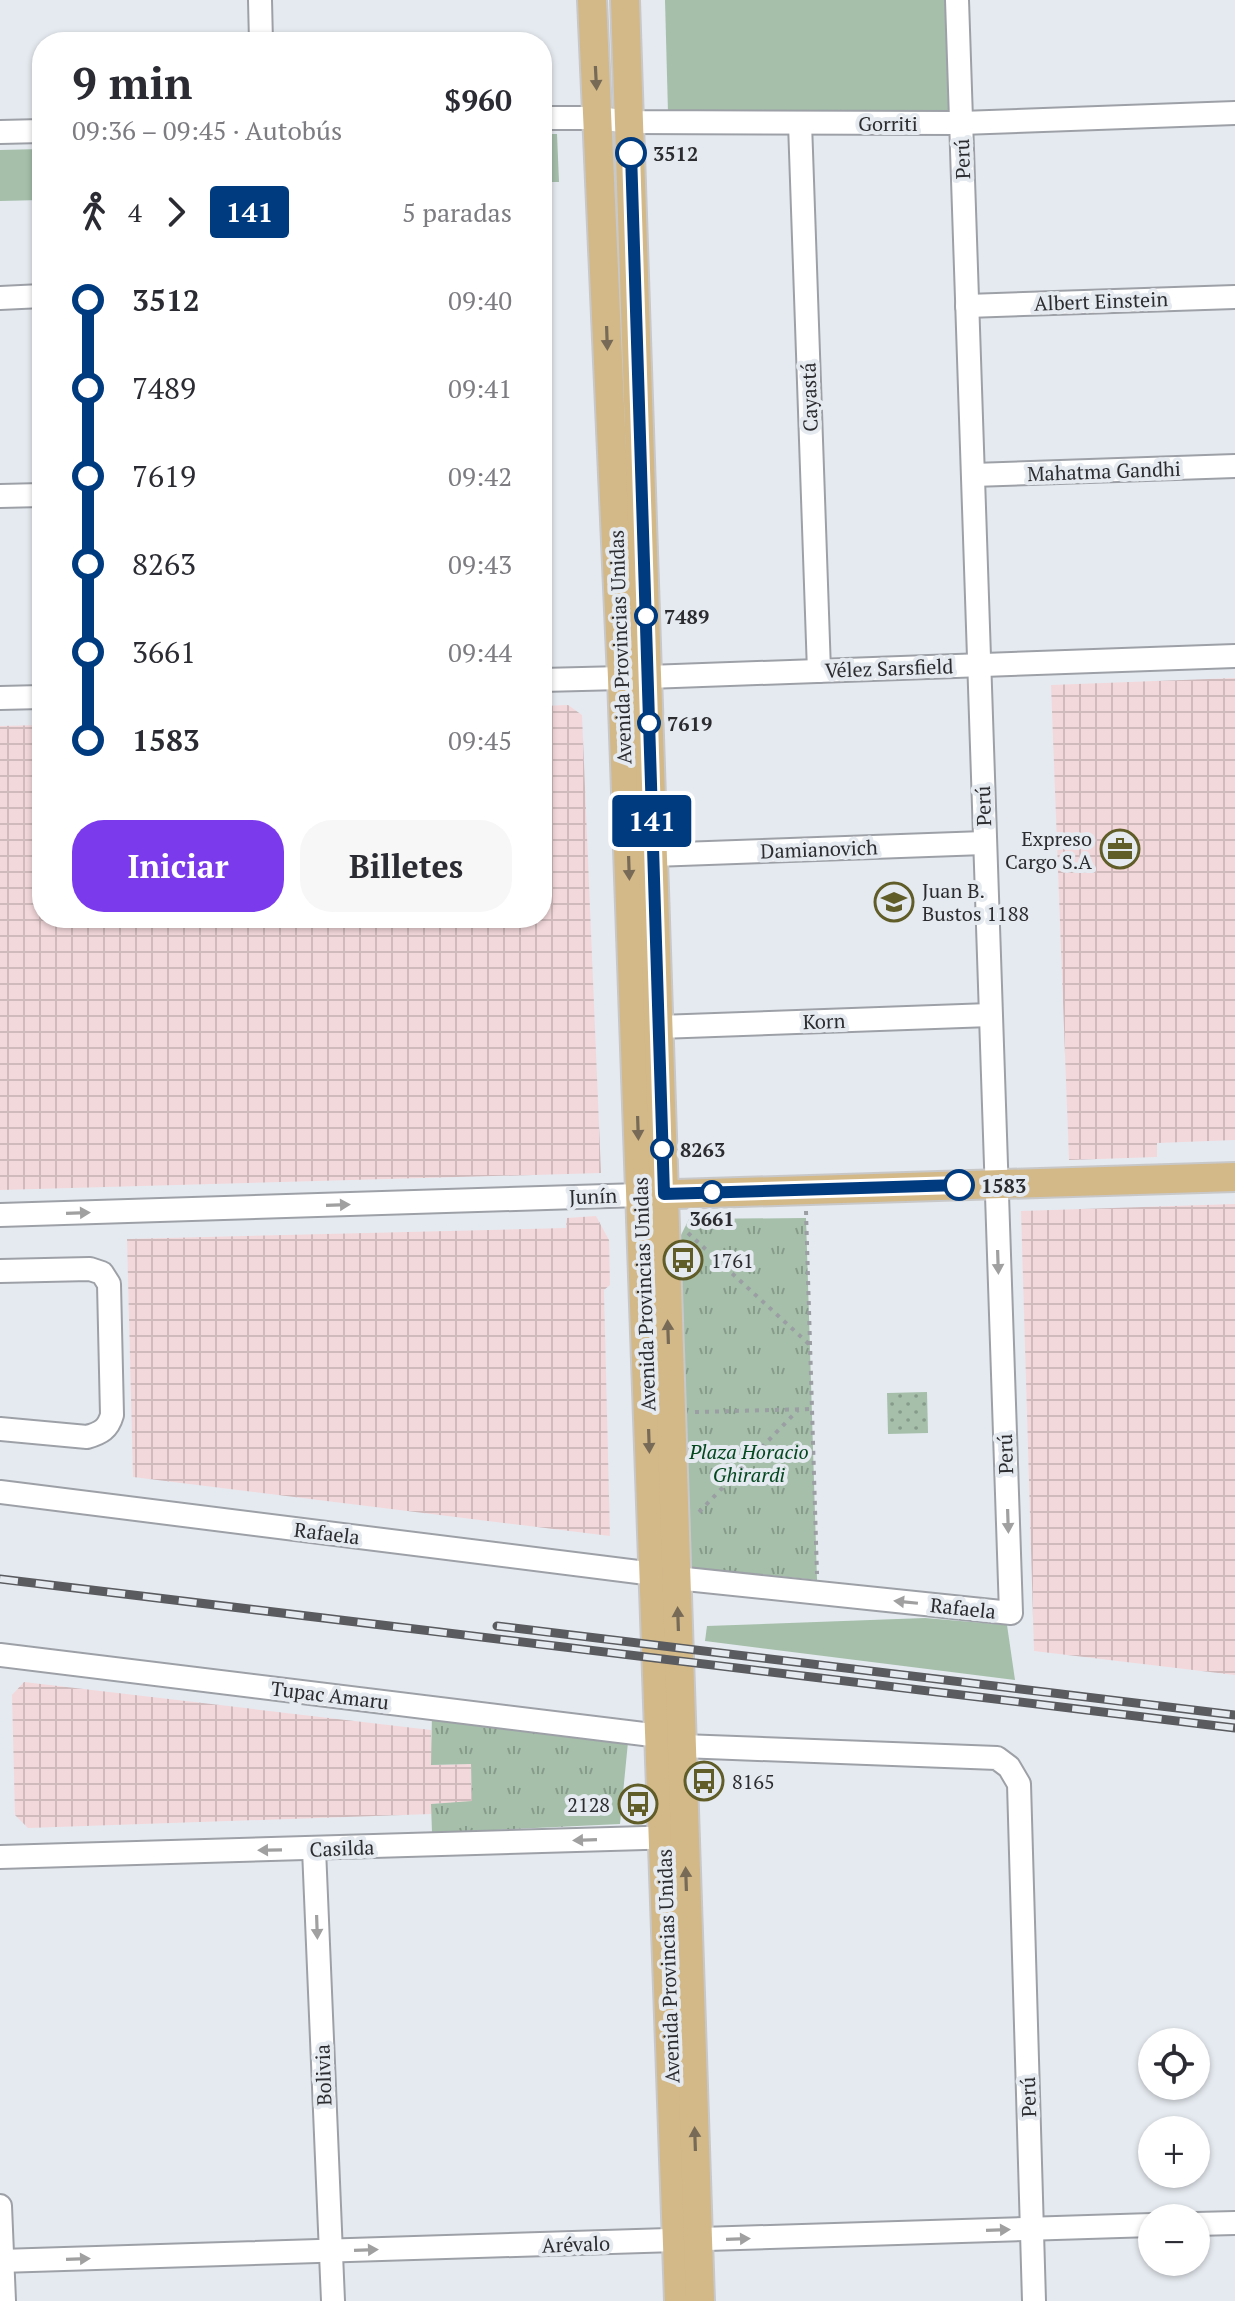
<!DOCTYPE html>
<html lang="es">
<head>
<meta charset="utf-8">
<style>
  :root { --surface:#fff; --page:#f7f7f7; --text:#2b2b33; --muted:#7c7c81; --accent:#7c3aed }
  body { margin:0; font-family:"PT Serif",serif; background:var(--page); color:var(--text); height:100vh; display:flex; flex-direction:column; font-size:30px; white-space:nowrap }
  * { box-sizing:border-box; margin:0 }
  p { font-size:26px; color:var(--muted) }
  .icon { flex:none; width:44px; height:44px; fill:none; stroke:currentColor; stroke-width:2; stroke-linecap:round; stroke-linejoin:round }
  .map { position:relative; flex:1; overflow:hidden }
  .panel { position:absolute; left:32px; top:32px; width:520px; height:896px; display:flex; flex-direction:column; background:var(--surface); border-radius:32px; box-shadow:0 2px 6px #0004 }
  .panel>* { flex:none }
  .badge { padding:0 16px; border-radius:6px; font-size:28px; line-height:52px }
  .controls { position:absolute; left:1138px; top:2028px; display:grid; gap:16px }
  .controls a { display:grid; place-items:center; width:72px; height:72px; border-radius:50%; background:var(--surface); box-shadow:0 2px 6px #0004; font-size:40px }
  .map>.badge { position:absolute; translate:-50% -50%; box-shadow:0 0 0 4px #fff }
  .legs { display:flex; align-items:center; gap:12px; height:88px; padding:0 40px; font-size:26px }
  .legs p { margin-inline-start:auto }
  .headline { display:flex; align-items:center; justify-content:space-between; height:136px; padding:0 40px }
  h1 { font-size:44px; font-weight:800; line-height:60px }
  .button { display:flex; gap:16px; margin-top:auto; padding:16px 40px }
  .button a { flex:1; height:92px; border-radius:32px; background:var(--accent); color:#fff; font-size:32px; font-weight:800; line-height:92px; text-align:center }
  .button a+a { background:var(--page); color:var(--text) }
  ul { padding:0 40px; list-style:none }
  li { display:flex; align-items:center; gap:28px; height:88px; font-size:30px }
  li i { display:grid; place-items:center; width:12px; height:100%; margin:0 10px; background:currentColor }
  li i::after { content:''; width:20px; height:20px; margin:-10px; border:6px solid; border-radius:50%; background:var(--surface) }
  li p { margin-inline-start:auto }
  li:first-child i { background:linear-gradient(#0000 50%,currentColor 0) }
  li:last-child i { background:linear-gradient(currentColor 50%,#0000 0) }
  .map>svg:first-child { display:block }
  .industrial { fill:url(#industrial-grid) }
  .grass { fill:#a5bfaa }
  .park { fill:url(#park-tufts) }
  .garden { fill:url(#garden-dots) }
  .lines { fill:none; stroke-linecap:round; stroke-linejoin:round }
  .minor-casing { stroke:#9da1a7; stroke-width:26 }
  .major-casing { stroke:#c8c8c9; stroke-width:32 }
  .path { stroke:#9b9ea3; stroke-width:4; stroke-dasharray:4 6; stroke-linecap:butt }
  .minor { stroke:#fff; stroke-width:22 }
  .major { stroke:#d3b888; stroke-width:28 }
  .rail-casing { stroke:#595b5f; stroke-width:9 }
  .rail { stroke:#e5eaf0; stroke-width:6; stroke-dasharray:18; stroke-linecap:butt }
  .oneway { fill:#776b57 }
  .oneway2 { fill:#a0a0a1 }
  .line-1-casing { stroke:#fff; stroke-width:18 }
  .line-1 { stroke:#003b80; stroke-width:12 }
  .stop-1-dot { fill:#fff; stroke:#003b80; stroke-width:4 }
  .labels { text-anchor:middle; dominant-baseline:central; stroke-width:8; stroke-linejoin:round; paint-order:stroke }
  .street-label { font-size:20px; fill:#2b2c2f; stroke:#e5eaf0 }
  .stop-label { font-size:20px; font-weight:bold; fill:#2b2c2f; stroke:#e5eaf0; text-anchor:start }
  .poi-label { font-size:20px; fill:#2b2c2f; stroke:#e5eaf0; text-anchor:start }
  .park-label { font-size:20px; font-style:italic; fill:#044820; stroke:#e5eaf0 }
</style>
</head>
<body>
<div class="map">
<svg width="1235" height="2301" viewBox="0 0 1235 2301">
  <defs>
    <pattern id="industrial-grid" width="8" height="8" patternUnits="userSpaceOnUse" patternTransform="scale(2)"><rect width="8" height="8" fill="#f3d8db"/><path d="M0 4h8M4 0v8" fill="none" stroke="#d0babc"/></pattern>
    <pattern id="park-tufts" width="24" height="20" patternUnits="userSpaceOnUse" patternTransform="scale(2)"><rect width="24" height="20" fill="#a5bfaa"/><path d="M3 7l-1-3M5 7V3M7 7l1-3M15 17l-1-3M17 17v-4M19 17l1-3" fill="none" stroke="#879b8b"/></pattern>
    <pattern id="garden-dots" width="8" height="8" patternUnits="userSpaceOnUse" patternTransform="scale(2)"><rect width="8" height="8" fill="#a5bfaa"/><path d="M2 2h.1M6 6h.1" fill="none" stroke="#879b8b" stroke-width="1.8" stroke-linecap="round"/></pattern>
  </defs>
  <rect width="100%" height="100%" fill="#e5eaf0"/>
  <g class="industrial">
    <polygon points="1235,678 1235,1140 1157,1143 1157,1157 1069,1160 1051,685"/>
    <polygon points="568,705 582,715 601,1173 0,1190 0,726 42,725 42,918 542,918 542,706"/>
    <polygon points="1235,1204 1235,1675 1034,1651 1021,1211"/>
    <polygon points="596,1216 609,1240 610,1285 604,1290 610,1536 133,1477 127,1239 566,1228 567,1218"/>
    <polygon points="24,1682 431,1730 432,1765 471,1764 472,1802 432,1804 431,1814 28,1828 15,1815 12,1695"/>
  </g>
  <g class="grass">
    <polygon points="665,0 946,0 951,110 668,113"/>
    <polygon points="542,134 557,134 559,182 542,182"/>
    <polygon points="42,149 42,200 0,201 0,150"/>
    <polygon points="925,1618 1007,1625 1015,1680 705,1641 707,1626"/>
  </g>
  <g class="park">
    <polygon points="806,1218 817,1580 688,1567 679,1239 689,1219"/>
    <polygon points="432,1713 628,1742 620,1824 432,1833 431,1804 472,1801 471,1764 431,1765"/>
  </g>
  <polygon class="garden" points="927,1392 928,1433 888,1434 887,1393"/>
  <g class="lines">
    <g class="minor-casing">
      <g id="minor">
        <polyline points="260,0 261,42"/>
        <polyline points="542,118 598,118 630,122 961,123 1235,113"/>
        <polyline points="800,123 819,671"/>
        <polyline points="0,132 42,131"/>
        <polyline points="0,298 42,296"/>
        <polyline points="967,306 1235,297"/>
        <polyline points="973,475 1235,466"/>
        <polyline points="0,496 42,495"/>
        <polyline points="648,677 1235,656"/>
        <polyline points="542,680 622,678"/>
        <polyline points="0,698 42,697"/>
        <polyline points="653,855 984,843"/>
        <polyline points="659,1027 990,1015"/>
        <polyline points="0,1215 640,1195"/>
        <path d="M0 1271 90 1269 102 1273 109 1284 112 1415C108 1429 101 1433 87 1437L0 1429"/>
        <polyline points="0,1492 654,1574"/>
        <polyline points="676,1578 1011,1613 957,0"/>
        <polyline points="0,1655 660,1736"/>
        <polyline points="682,1746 997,1758 1009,1767 1019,1784 1034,2301"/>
        <polyline points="314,1849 333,2301"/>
        <polyline points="0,1857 679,1837"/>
        <polyline points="0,2206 4,2301"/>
        <polyline points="1196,2224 1235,2223"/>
        <polyline points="0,2261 1152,2225"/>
      </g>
    </g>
    <g class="major-casing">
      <g id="major">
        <polyline points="592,0 622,678 679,2301"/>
        <polyline points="625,0 700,2301"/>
        <polyline points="644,1195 1235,1177"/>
      </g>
    </g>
    <g class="path">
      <polyline points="806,1211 817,1574"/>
      <polyline points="688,1233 810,1345"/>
      <polyline points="695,1412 812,1409"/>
      <polyline points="699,1512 798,1410"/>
    </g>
    <use href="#minor" class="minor"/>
    <use href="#major" class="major"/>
    <g class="rail-casing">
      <g id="rail">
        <polyline points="0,1579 1235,1728"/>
        <polyline points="497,1626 1235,1715"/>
      </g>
    </g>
    <use href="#rail" class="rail"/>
  </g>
  <defs><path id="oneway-solid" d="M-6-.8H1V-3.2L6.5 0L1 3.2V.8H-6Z" transform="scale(2)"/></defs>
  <g class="oneway">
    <use href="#oneway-solid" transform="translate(596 78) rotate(87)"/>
    <use href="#oneway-solid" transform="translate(607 338) rotate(88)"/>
    <use href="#oneway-solid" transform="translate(629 868) rotate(88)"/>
    <use href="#oneway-solid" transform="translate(638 1128) rotate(88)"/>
    <use href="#oneway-solid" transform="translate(668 1332) rotate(-92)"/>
    <use href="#oneway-solid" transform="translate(649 1441) rotate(88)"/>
    <use href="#oneway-solid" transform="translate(678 1619) rotate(-92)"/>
    <use href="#oneway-solid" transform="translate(686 1879) rotate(-92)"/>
    <use href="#oneway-solid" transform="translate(695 2139) rotate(-92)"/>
  </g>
  <g class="oneway2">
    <use href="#oneway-solid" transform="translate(338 1205) rotate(-2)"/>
    <use href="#oneway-solid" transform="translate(78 1213) rotate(-2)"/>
    <use href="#oneway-solid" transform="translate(998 1262) rotate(88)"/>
    <use href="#oneway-solid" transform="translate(1008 1521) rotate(88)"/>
    <use href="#oneway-solid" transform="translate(906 1602) rotate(-174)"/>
    <use href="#oneway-solid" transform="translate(585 1840) rotate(178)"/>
    <use href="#oneway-solid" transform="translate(270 1850) rotate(179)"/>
    <use href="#oneway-solid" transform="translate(317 1927) rotate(88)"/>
    <use href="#oneway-solid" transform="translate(998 2230) rotate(-2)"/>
    <use href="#oneway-solid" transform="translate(738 2239) rotate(-2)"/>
    <use href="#oneway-solid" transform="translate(366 2250) rotate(-2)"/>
    <use href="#oneway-solid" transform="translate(78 2259) rotate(-2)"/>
  </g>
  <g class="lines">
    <g class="line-1-casing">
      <polyline id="line-1" points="631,153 664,1194 959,1185"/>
    </g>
    <use href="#line-1" class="line-1"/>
  </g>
  <defs>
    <g id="office-ring" transform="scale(2)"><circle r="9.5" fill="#e5eaf0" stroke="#605d29" stroke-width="1.5"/><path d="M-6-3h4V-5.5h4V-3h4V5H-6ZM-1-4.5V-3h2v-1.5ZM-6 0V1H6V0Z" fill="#605d29"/></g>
    <g id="school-ring" transform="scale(2)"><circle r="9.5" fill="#e5eaf0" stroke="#605d29" stroke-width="1.5"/><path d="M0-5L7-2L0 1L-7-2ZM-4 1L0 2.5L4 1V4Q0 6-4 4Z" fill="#605d29"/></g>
    <g id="bus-ring" transform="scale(2)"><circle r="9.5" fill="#e5eaf0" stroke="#605d29" stroke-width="1.5"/><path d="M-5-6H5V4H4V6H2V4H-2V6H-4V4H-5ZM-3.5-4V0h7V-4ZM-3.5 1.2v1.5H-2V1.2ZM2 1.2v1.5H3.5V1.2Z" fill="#605d29"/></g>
  </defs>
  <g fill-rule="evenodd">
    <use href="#office-ring" x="1120" y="849"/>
    <use href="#school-ring" x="894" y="902"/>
    <use href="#bus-ring" x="683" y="1260"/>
    <use href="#bus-ring" x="704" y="1781"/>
    <use href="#bus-ring" x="638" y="1804"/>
  </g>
  <g class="stop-1-dot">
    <circle cx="631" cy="153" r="14"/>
    <circle cx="646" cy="616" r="10"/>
    <circle cx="649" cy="723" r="10"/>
    <circle cx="662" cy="1149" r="10"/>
    <circle cx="959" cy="1185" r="14"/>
    <circle cx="712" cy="1192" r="10"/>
  </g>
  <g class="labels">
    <g class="street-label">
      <text x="888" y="123">Gorriti</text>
      <text transform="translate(962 159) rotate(-92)">Perú</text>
      <text transform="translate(1101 301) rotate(-2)">Albert Einstein</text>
      <text transform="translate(809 397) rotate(-92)">Cayastá</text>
      <text transform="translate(1104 471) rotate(-2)">Mahatma Gandhi</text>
      <text transform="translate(620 647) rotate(-92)">Avenida Provincias Unidas</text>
      <text transform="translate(889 668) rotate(-2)">Vélez Sarsfield</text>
      <text transform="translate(983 806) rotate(-92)">Perú</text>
      <text transform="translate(819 849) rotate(-2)">Damianovich</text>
      <text transform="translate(824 1021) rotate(-2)">Korn</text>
      <text transform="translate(593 1196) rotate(-2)">Junín</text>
      <text transform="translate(644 1294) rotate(-92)">Avenida Provincias Unidas</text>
      <text transform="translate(1005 1454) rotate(-92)">Perú</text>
      <text transform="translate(327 1533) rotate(7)">Rafaela</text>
      <text transform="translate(963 1608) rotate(6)">Rafaela</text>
      <text transform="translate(330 1695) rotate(7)">Tupac Amaru</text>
      <text transform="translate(342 1848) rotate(-2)">Casilda</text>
      <text transform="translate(668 1966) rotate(-92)">Avenida Provincias Unidas</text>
      <text transform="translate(323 2075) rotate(-92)">Bolivia</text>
      <text transform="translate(1028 2097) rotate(-92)">Perú</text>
      <text transform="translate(576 2244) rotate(-2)">Arévalo</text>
    </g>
    <g class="stop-label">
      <text x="653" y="153">3512</text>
      <text x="664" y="616">7489</text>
      <text x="667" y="723">7619</text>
      <text x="680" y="1149">8263</text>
      <text x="981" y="1185">1583</text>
      <text x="712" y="1218" text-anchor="middle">3661</text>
    </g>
    <g class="poi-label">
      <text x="1092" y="838" text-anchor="end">Expreso<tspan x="1092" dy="23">Cargo S.A</tspan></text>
      <text x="922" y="890">Juan B.<tspan x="922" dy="23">Bustos 1188</tspan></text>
      <text x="711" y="1260">1761</text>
      <text x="732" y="1781">8165</text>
      <text x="610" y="1804" text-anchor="end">2128</text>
    </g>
    <g class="park-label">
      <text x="749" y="1451">Plaza Horacio<tspan x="749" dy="23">Ghirardi</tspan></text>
    </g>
  </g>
</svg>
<div class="controls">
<a><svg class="icon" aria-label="locate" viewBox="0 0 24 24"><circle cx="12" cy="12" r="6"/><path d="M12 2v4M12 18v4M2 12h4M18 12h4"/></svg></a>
<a>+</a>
<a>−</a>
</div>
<b class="badge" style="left:652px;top:821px;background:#003b80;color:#fff">141</b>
<section class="panel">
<div class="headline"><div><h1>9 min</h1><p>09:36 – 09:45 · Autobús</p></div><b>$960</b></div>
<div class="legs"><svg class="icon" aria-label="walk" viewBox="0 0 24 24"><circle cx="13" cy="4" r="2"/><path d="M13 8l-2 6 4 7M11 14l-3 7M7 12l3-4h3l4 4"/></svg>4<svg class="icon" aria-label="forward" viewBox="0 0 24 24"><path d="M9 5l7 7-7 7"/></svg><b class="badge" style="background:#003b80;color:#fff">141</b><p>5 paradas</p></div>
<ul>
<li><i style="color:#003b80"></i><b>3512</b><p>09:40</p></li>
<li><i style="color:#003b80"></i><span>7489</span><p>09:41</p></li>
<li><i style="color:#003b80"></i><span>7619</span><p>09:42</p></li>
<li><i style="color:#003b80"></i><span>8263</span><p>09:43</p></li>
<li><i style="color:#003b80"></i><span>3661</span><p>09:44</p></li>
<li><i style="color:#003b80"></i><b>1583</b><p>09:45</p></li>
</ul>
<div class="button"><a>Iniciar</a><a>Billetes</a></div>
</section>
</div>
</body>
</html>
